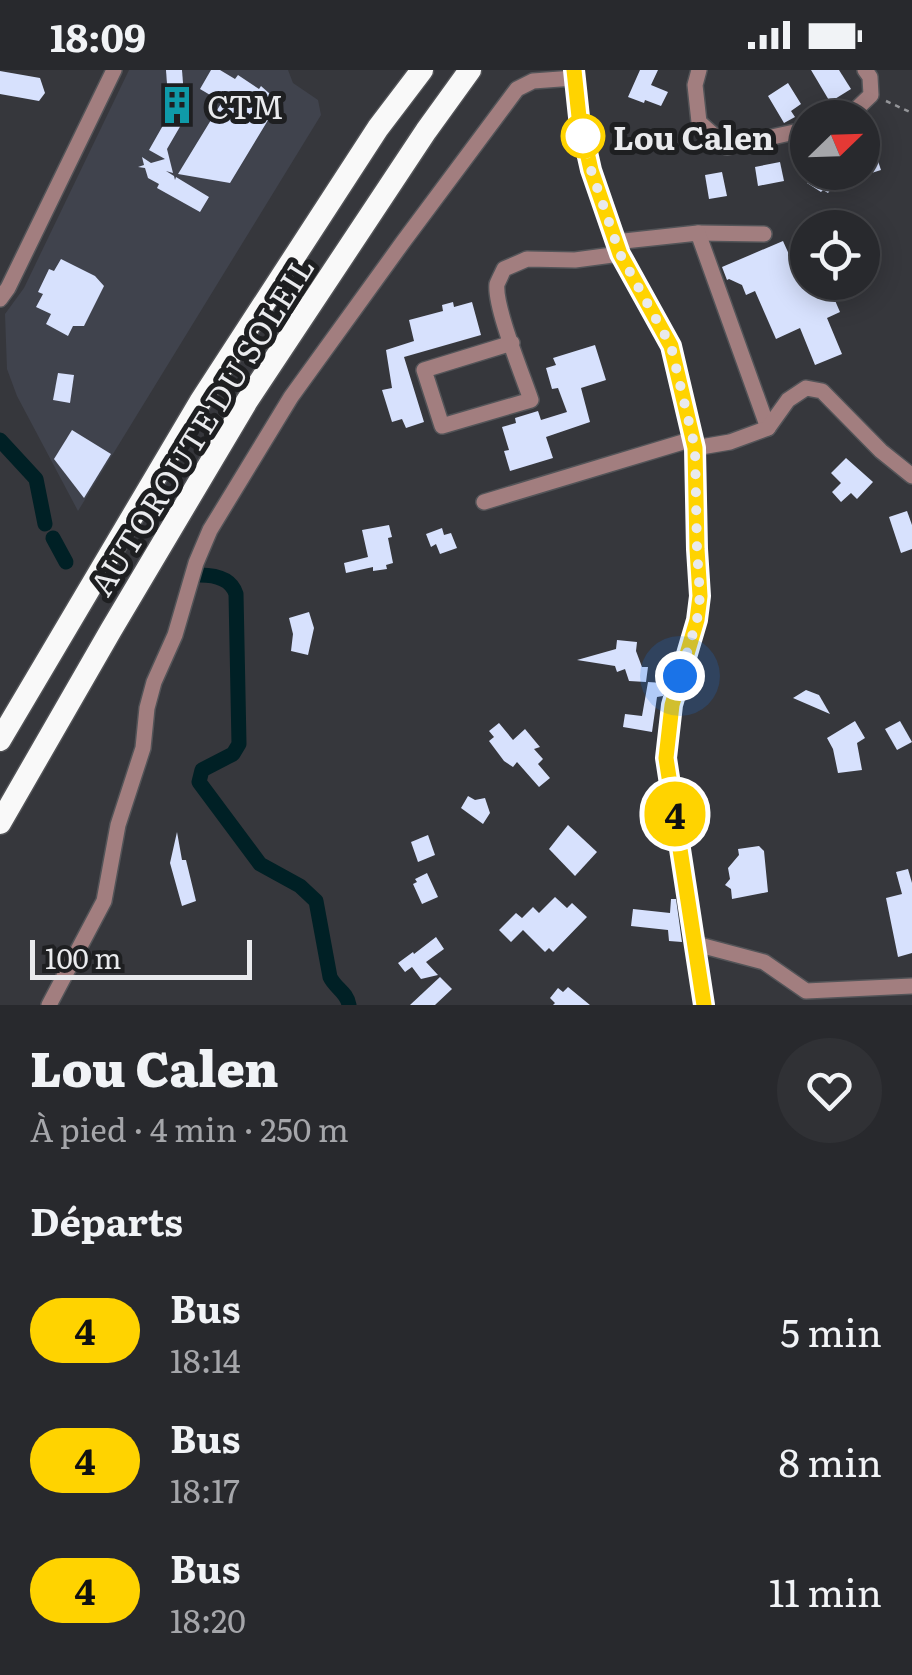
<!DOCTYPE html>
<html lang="fr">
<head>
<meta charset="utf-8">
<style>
  :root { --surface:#28292d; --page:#303135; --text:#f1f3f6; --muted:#a5a6aa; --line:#444549 }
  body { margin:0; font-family:Literata,serif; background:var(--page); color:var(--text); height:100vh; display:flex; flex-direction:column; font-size:38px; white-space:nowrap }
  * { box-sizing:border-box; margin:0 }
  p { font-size:32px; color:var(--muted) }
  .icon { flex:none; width:55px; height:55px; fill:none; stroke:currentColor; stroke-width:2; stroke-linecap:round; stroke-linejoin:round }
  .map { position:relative; height:935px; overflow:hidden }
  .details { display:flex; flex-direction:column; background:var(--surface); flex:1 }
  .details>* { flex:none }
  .badge { padding:0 20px; border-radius:32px; font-size:35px; line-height:65px }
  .needle { width:65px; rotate:67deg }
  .fabs { position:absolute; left:790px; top:30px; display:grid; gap:20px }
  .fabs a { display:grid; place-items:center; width:90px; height:90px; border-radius:50%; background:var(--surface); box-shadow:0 5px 25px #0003,0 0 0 2px var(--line); font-size:50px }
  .scale { position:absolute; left:30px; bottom:25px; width:222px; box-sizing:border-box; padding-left:10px; border:5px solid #e9eaed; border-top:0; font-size:28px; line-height:35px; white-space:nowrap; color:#e9eaed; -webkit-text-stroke:8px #1e1f21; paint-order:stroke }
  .you { position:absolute; width:50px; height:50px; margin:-25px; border:8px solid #fff; border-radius:50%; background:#1a73e8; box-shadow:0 0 0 15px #1a73e833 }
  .map>.badge { position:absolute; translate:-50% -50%; box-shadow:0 0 0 5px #fff }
  h2 { padding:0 30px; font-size:38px; line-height:90px }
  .round { display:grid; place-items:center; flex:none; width:105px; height:105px; border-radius:52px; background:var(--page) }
  .head { display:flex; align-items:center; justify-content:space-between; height:170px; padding:0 30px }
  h1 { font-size:48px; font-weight:800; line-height:75px }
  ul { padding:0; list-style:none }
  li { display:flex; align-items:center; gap:30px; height:130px; padding:0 30px }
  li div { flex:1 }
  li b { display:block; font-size:38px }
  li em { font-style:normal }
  li .badge { min-width:110px; font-weight:700; text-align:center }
  .status { display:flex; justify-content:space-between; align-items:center; height:70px; padding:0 50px; background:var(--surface); direction:ltr }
  .status svg { height:28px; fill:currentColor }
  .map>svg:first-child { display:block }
  .built { fill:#40434d }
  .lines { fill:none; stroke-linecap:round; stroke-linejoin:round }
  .canal { stroke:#002025; stroke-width:15 }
  .building { fill:#d7e1fd }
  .minor-casing { stroke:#535458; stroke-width:18 }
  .highway-casing { stroke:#535458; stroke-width:25 }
  .path { stroke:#949599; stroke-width:2.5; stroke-dasharray:5 5; stroke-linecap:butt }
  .minor { stroke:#a27e7f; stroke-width:15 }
  .highway { stroke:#f9f9f9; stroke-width:22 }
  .line-casing { stroke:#fff; stroke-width:22 }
  .line { stroke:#ffd300; stroke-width:15 }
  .walk { stroke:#e9eaed; stroke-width:10; stroke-dasharray:0 18 }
  .stop-dot { fill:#fff; stroke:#ffd300; stroke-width:5 }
  .labels { text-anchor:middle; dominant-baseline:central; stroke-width:10; stroke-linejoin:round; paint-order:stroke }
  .poi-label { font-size:32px; fill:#e9eaed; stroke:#1e1f21; text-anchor:start }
  .stop-label { font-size:32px; font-weight:bold; fill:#e9eaed; stroke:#1e1f21; text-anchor:start }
  .street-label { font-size:32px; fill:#e9eaed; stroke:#1e1f21 }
</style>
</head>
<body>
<div class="status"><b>18:09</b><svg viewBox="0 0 49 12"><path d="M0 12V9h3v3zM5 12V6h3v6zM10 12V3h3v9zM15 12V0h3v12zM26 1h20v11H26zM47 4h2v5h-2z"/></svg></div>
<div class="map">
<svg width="912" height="935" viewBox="0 0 912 935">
  <rect width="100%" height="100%" fill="#36373c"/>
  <polygon class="built" points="129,0 288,0 293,13 318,30 321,45 78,441 17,326 7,299 5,244 24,218"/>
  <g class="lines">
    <g class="canal">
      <polyline points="0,370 36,409 45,454"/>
      <polyline points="53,468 66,492"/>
      <path d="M200 505C215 505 231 508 236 524L239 674 233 684 202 700 199 712 260 794 300 816 316 831 330 907C335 918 347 922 349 935"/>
    </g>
  </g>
  <g class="building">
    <polygon points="166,0 182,0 184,26 168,28"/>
    <polygon points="211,0 220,0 235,9 238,5 259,19 261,16 279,32 230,113 178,104 222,32 200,19"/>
    <polygon points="640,0 658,0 651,15 668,22 661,36 645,30 644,33 628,27"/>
    <polygon points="811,0 839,0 851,19 830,32"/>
    <polygon points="0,1 40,8 45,23 39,31 0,24"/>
    <polygon points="788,13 801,34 791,41 795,47 784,53 768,26"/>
    <polygon points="178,29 185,48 167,79 173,103 166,101 174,106 175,110 176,107 209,127 200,142 157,118 159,114 148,108 145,98 138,97 144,95 142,87 151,93 165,89 149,80"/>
    <polygon points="872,73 881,100 862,106 862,76"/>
    <polygon points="780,92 784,111 758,116 755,97"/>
    <polygon points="722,102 727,126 709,129 705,105"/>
    <polygon points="814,102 827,102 840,111 834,121 831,119 828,123 823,120 821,122 807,113"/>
    <polygon points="783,171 796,200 808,196 808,212 827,212 840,242 827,248 842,284 815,295 800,258 776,269 755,221 746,225 742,215 729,209 727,210 722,197"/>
    <polygon points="61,189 95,206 104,216 84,256 73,256 68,266 46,254 51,244 36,237 43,224 38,222 49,199 54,201"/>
    <polygon points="453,232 454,237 472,232 481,265 404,287 424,352 406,358 402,349 392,352 382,320 392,318 386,280 414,271 409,250 443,241 442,235"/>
    <polygon points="595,275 606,310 581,318 590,352 546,367 553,388 510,401 504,381 509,380 502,357 516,353 515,348 538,341 541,350 567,342 558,318 552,319 546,298 556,295 553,288"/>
    <polygon points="58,303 74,305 70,333 53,330"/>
    <polygon points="72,360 111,384 84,428 54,389"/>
    <polygon points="846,388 873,412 857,429 851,423 841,432 832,422 841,413 831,403"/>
    <polygon points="907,441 912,455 912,479 901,483 889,447"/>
    <polygon points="389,455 392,467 388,468 393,493 386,495 387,499 373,501 373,497 346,503 344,493 368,487 362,460"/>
    <polygon points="442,458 444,465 451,463 457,478 440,484 436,474 431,477 426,464"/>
    <polygon points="309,542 314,558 308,585 291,581 293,564 289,548"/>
    <polygon points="617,570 637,572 636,581 642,597 648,597 646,612 629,611 625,599 617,602 615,596 577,590 616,579"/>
    <polygon points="648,612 664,613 663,626 657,627 652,662 623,657 625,644 642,646"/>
    <polygon points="806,620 819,625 830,644 793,628"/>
    <polygon points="855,651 865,668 857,673 862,700 838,703 833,679 827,668"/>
    <polygon points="900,651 912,672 897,680 885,659"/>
    <polygon points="499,653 513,670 525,659 540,677 534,679 543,689 538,694 550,708 539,717 517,692 513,697 504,691 489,671 494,667 489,661"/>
    <polygon points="468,726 475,730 485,728 490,743 483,754 461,738"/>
    <polygon points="568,755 597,782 575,806 549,779"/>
    <polygon points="177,762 182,790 186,790 196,831 182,836 170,793"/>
    <polygon points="428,765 435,785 418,792 411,772"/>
    <polygon points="759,776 764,781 768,822 732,829 731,819 725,815 730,809 728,798 739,785 738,779"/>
    <polygon points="908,799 912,813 912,883 898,887 886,828 902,824 896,802"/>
    <polygon points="427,803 438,827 422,834 413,814 417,812 415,809"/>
    <polygon points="555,827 567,838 572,833 587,847 553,882 549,878 545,882 523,860 511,872 499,860 516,843 522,848 533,837 539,843"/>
    <polygon points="671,829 676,829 682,872 669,871 668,860 631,856 633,839 670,843"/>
    <polygon points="436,867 444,879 426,892 438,905 421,909 412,897 405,902 398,893 413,882 414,884"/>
    <polygon points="440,907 452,919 435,935 410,935"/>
    <polygon points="568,917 590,935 553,935 555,933 550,928 558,918 563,922"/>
  </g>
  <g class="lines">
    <g class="minor-casing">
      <g id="minor">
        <polyline points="574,0 579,47 591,100 620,184 671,276 695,378 697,479 701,525 697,550 672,635 666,688 704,935"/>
        <polyline points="699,0 695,15 699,52 727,77 808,59"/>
        <polyline points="847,48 871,25 870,7 865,0"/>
        <polyline points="698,163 764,164"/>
        <polyline points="615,172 698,163 768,358"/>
        <polyline points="0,229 8,218 114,0"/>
        <path d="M512 273 424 300 442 356 531 330C523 306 494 236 497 214 498 212 503 201 504 199L527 189 575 190 620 184"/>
        <polyline points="695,378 730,372 768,358 788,330 806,318 822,321 881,381 912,406"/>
        <polyline points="484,432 693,369"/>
        <polyline points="696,874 764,892 806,921 912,916"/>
        <polyline points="49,935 104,831 118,755 143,678 147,638 154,612 175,565 196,493 210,460 291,327 403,172 517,19 533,11 574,8"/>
      </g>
    </g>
    <g class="highway-casing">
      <g id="highway">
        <polyline points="0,670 200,332 378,58 422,0"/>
        <polyline points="0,753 111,560 247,331 426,61 470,0"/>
      </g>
    </g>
    <polyline class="path" points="886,31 912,43"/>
    <use href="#minor" class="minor"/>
    <use href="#highway" class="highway"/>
  </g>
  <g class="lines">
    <g class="line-casing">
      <polyline id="line" points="574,0 579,47 591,100 620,184 671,276 695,378 697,479 700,526 697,550 672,635 666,688 704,935"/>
    </g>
    <use href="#line" class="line"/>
    <polyline class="walk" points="583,66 591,100 620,184 671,276 695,378 697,479 700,526 697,550 680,606"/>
  </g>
  <defs>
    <g id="building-bare" transform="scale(3)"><path d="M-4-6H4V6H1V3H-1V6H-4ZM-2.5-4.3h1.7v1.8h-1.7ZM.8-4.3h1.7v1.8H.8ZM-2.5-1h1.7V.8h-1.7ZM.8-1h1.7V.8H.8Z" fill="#0f9aa8" stroke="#1e1f21" stroke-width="2.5" paint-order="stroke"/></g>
  </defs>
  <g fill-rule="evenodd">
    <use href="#building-bare" x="177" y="35"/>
  </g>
  <circle class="stop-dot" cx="583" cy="66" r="20"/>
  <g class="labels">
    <g class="poi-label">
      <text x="207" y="35">CTM</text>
    </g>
    <g class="stop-label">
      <text x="613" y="66">Lou Calen</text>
    </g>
    <g class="street-label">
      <text transform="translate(200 355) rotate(-58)">AUTOROUTE DU SOLEIL</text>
    </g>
  </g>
</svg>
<div class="fabs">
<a><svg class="needle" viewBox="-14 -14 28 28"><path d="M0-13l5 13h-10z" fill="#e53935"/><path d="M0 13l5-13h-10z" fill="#a5a6aa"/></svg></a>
<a><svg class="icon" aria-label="locate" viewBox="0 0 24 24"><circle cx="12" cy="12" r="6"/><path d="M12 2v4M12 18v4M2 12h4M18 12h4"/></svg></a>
</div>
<div class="scale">100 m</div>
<div class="you" style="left:680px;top:606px"></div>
<b class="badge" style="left:675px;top:744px;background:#ffd300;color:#111">4</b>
</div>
<section class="details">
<div class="head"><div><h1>Lou Calen</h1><p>À pied · 4 min · 250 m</p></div><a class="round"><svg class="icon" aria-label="heart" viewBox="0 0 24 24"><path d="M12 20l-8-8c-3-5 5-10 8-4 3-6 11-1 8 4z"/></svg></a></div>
<h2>Départs</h2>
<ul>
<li><span class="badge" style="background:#ffd300;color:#111">4</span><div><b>Bus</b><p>18:14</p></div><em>5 min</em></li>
<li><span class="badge" style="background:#ffd300;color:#111">4</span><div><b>Bus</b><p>18:17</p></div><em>8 min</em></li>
<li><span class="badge" style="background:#ffd300;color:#111">4</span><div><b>Bus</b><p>18:20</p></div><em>11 min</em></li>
</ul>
</section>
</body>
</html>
